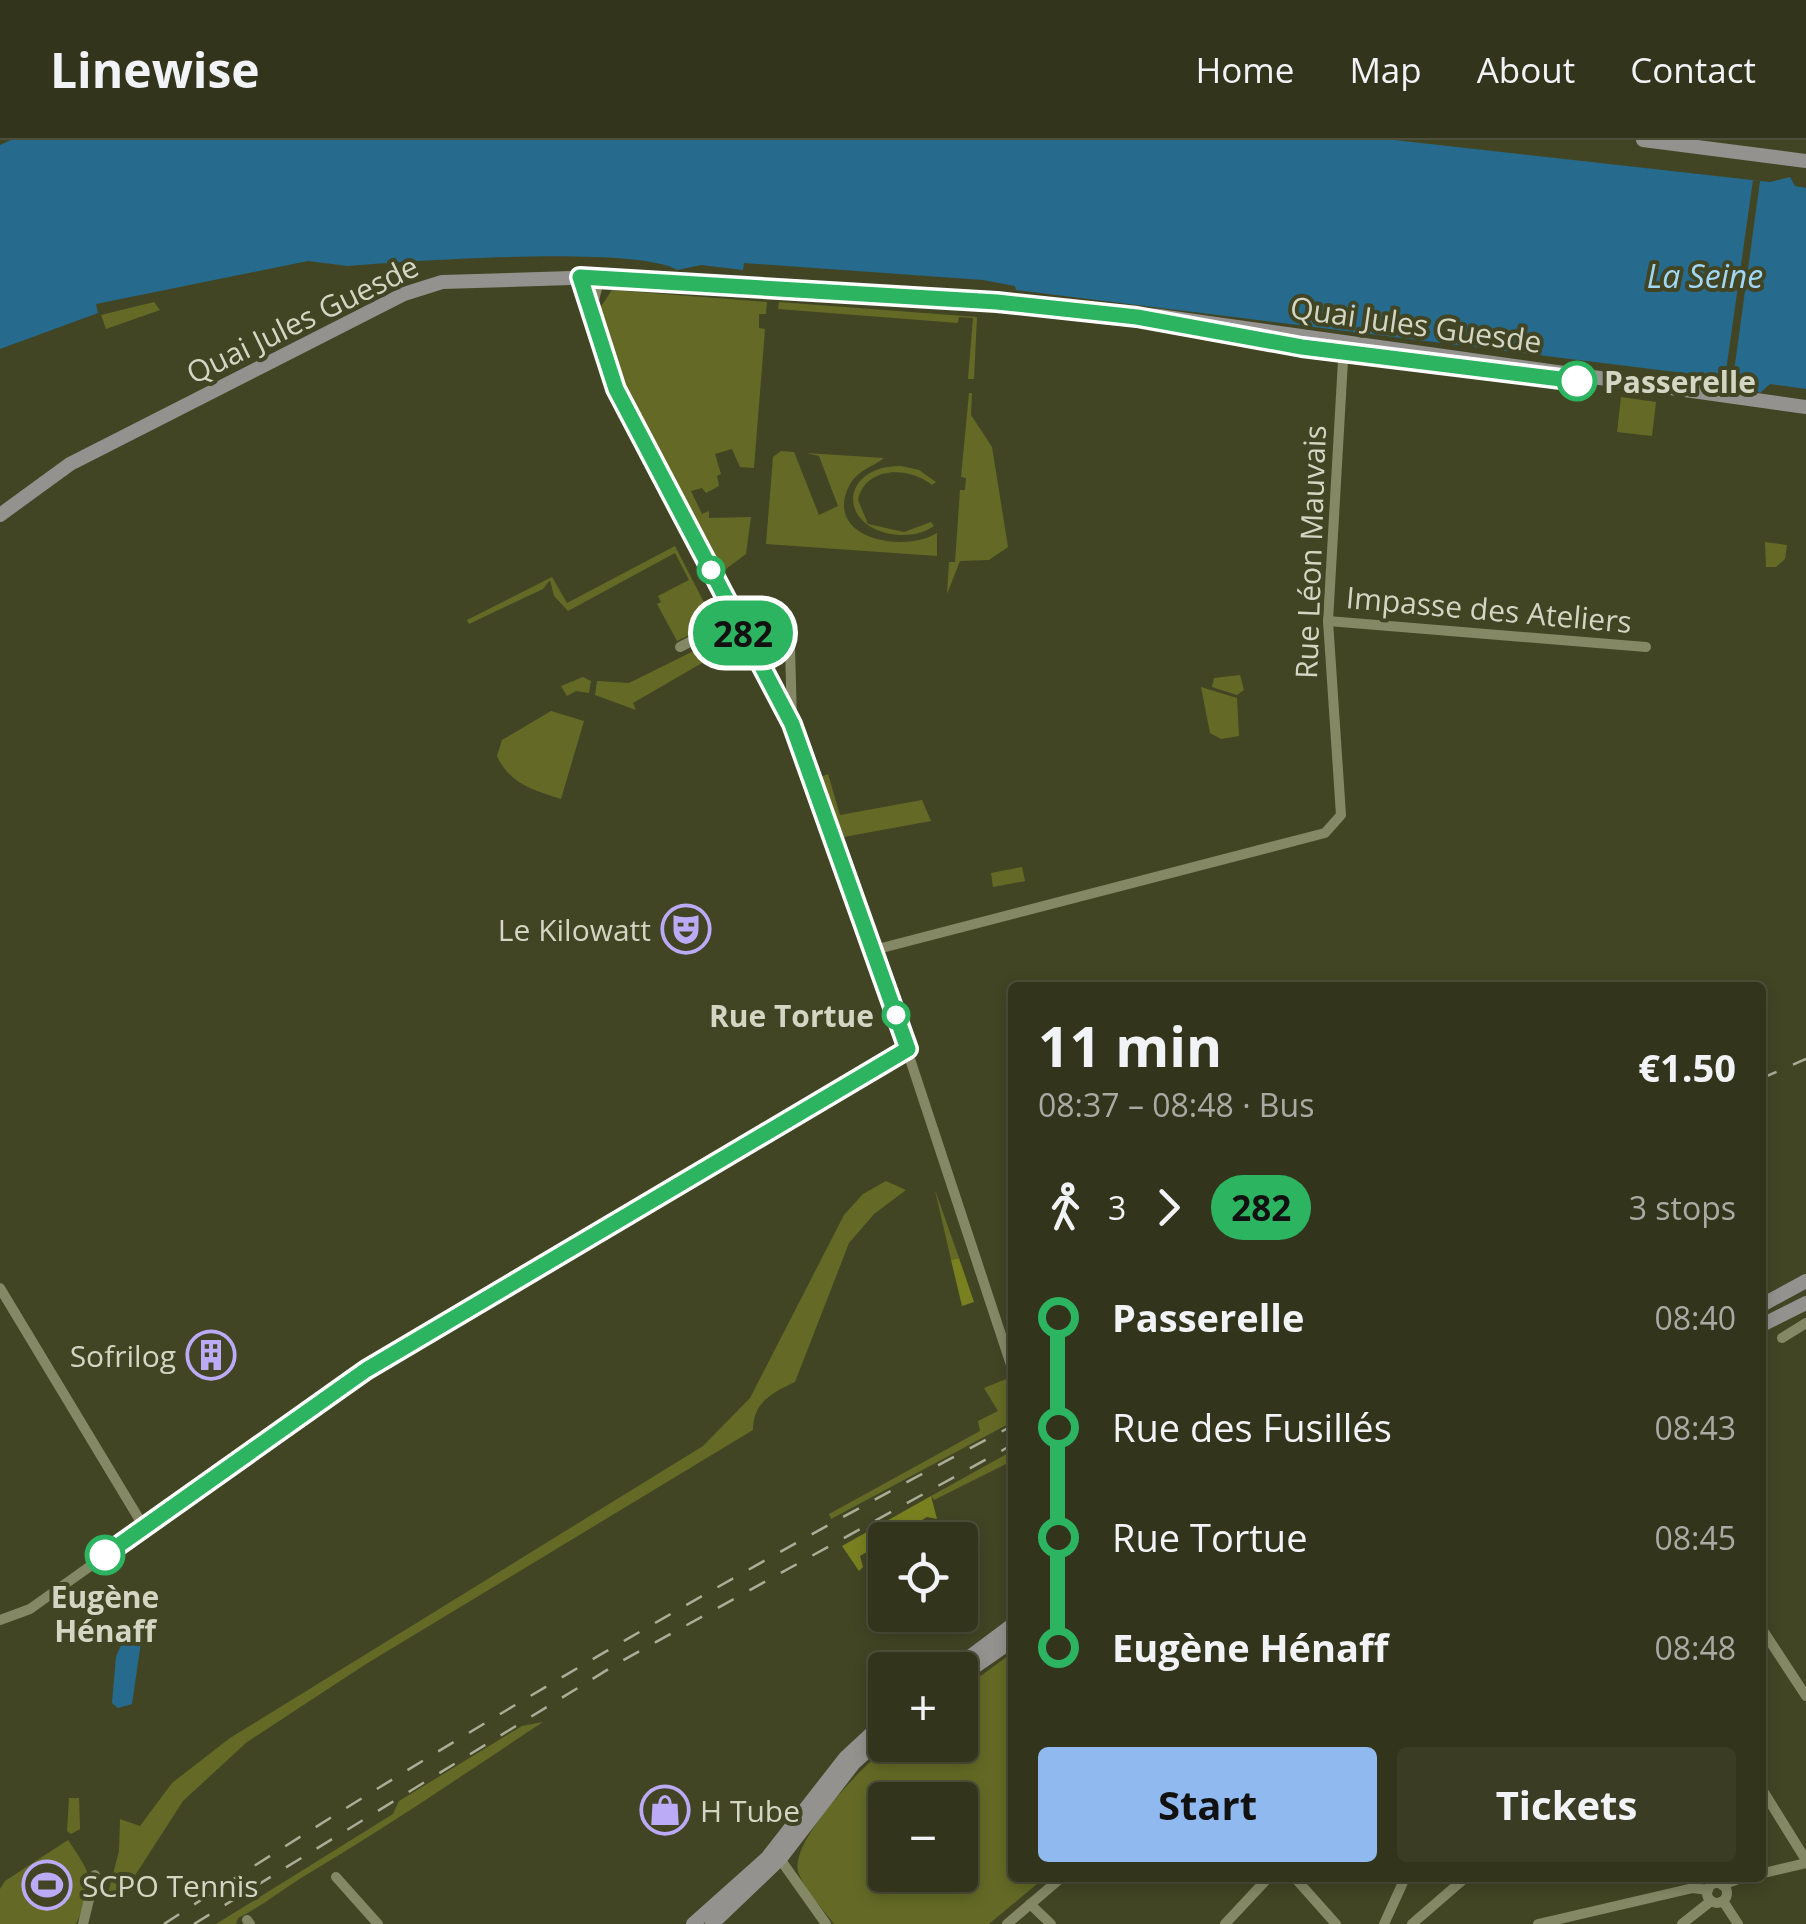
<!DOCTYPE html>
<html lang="en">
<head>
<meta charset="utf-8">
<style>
  :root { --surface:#32341b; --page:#3a3c24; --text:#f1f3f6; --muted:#a8aaa3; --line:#4d4f3a; --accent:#90b9f0 }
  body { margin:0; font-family:"Open Sans",sans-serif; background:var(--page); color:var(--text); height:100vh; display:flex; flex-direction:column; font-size:38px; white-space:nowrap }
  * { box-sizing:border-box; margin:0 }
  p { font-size:32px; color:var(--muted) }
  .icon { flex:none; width:55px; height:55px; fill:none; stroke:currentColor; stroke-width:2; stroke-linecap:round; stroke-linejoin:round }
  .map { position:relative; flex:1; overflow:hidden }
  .details { position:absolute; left:1008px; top:842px; width:758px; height:900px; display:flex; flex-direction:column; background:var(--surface); border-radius:10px; box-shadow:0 5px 15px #0003,0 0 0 2px var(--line) }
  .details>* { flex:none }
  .badge { padding:0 20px; border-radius:32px; font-size:35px; line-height:65px }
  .fabs { position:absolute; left:868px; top:1382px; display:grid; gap:20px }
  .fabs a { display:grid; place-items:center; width:110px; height:110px; border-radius:10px; background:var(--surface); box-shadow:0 5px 15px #0003,0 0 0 2px var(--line); font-size:50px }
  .map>.badge { position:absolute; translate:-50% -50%; box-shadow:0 0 0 5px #fff }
  .legs { display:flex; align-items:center; gap:15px; height:110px; padding:0 30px; font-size:32px }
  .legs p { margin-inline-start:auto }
  .overview { display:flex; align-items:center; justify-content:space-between; height:170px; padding:0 30px }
  h1 { font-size:55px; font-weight:700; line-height:75px }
  .button { display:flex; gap:20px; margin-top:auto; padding:20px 30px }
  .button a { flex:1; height:115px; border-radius:10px; background:var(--accent); color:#111; font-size:40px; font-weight:700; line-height:115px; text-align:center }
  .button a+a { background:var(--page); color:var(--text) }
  ul { padding:0 30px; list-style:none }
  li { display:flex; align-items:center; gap:35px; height:110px; font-size:38px }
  li i { display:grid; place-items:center; width:15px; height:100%; margin:0 12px; background:currentColor }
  li i::after { content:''; width:25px; height:25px; margin:-12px; border:8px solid; border-radius:50%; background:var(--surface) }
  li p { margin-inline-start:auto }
  li:first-child i { background:linear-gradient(#0000 50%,currentColor 0) }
  li:last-child i { background:linear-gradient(currentColor 50%,#0000 0) }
  header { display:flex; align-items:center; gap:60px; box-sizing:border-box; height:140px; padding:0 50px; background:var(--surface); border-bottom:2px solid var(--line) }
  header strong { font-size:48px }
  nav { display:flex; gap:55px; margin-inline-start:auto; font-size:35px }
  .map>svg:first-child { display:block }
  .green { fill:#646a25; fill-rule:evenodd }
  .forest { fill:#798020 }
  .water { fill:#266b8d }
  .pier { fill:#424524 }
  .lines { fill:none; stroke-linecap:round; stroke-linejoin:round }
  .street { stroke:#848865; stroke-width:10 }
  .secondary { stroke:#94928f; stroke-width:14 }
  .rail { stroke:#abae97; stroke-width:2.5; stroke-dasharray:18 18; stroke-linecap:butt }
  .line-1-casing { stroke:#fff; stroke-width:22 }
  .line-1 { stroke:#2cb461; stroke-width:15 }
  .stop-1-dot { fill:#fff; stroke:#2cb461; stroke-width:5 }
  .labels { text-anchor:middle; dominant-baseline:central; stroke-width:8; stroke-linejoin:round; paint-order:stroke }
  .street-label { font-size:30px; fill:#d3d6c3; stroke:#424524 }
  .stop-label { font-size:30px; font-weight:bold; fill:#d3d6c3; stroke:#424524; text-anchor:start }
  .poi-label { font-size:30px; fill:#d3d6c3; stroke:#424524; text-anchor:end }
  .water-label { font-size:32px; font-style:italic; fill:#a1d7f5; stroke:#424524 }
</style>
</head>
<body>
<header>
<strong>Linewise</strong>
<nav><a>Home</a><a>Map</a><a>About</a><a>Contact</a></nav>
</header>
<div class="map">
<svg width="1806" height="1784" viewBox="0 0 1806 1784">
  <rect width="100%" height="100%" fill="#424524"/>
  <g class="green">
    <polygon points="612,150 767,162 766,174 759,174 759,188 765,189 754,328 740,327 732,309 715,314 721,334 717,336 719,346 706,353 702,348 691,351 702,374 709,371 709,378 751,377 746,414 722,432 623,243 600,168"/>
    <polygon points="154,162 160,170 106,189 101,175"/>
    <polygon points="779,162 977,177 974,239 968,239 973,178 959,177 958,183 778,169"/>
    <polygon points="969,253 972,253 971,275 992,307 1008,407 989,420 960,421 947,454 949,422 955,422 960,350 965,350 966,338 961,337"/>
    <polygon points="1621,257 1656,262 1652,296 1617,292"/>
    <path d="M781 311 794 312 819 375 838 366 819 316 806 313 884 318C873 327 857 330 849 346 823 398 903 414 937 393V416L766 404 773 317Z"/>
    <path d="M901 326 919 330 936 342 932 345C909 326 865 326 858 360L868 384 904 392 931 382 934 386C920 395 910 395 899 395 837 390 838 326 901 326Z"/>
    <polygon points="1765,402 1787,405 1785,419 1776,427 1766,427"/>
    <polygon points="675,406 712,478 710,485 677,501 657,464 661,462 658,456 689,440 675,413 568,471 554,456 550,440 543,449 469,484 467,480 552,437 567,463"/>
    <polygon points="720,498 728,508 633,563 636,570 595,555 597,541 629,543"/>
    <polygon points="1240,535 1244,550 1237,555 1212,547 1214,538"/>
    <polygon points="583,537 591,541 589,553 576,551 567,556 561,546"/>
    <polygon points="1201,547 1237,558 1239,596 1221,599 1210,593"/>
    <path d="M551 571 584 581 561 659C533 650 510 644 497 616L502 600Z"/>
    <polygon points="828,634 840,675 922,660 931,681 844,697 821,637"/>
    <polygon points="1022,727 1025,741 993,747 991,733"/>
    <path d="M886 1041 906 1050 874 1074 849 1103 795 1242C772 1253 753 1262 753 1290L366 1524 247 1602 183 1661 134 1737 106 1761 119 1711 120 1679 140 1686 172 1643 230 1598 703 1306 750 1258 844 1075 863 1054Z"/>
    <polygon points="935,1050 959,1118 951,1120"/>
    <polygon points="1006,1239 1012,1249 1012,1282 831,1379 829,1374 980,1291 978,1281 998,1271 984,1248"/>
    <polygon points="1012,1311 1012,1321 934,1360 931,1356"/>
    <path d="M1012 1513V1738H1044L989 1784H834C823 1769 803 1748 798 1731 791 1699 864 1625 889 1605H960V1551ZM885 1660H960V1735H885Z"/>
    <path d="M543 1582C463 1635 384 1689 301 1738 279 1752 259 1768 238 1778L236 1784H216L393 1674 399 1661 522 1586Z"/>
    <polygon points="69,1658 79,1658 80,1689 71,1694 67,1691"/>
    <path d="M68 1700C94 1739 96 1741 76 1784H0V1749L5 1741Z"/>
  </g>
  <g class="forest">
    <polygon points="959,1118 974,1162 962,1166 951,1120"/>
    <polygon points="931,1356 937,1379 927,1377 860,1416 863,1427 859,1431 842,1406"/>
  </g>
  <g class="water">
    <path d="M11 0H1394L1770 42 1790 37 1795 46 1806 48V249L1770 244 1760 253 1740 240 1016 150 1015 146 983 140 744 123 743 130 701 125 677 130C635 105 407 121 348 126L308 121 96 164 98 173 0 209V5Z"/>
    <polygon points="127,1490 138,1490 142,1495 132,1564 118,1568 112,1563 116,1517"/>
  </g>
  <polygon class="pier" points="1753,40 1760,41 1733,239 1725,238"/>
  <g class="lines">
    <g class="street">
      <polyline points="581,137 616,249 792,584 874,810 1012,1228"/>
      <polyline points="592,168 600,137"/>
      <polyline points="1328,481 1646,507"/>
      <polyline points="680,507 735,478"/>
      <polyline points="790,507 792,581"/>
      <polyline points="874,810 1325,693 1341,675 1328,481 1344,203"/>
      <polyline points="0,1148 144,1387"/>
      <polyline points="1782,1198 1806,1183"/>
      <polyline points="0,1480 30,1469 366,1230 908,909"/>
      <polyline points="1760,1486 1806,1556"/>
      <polyline points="1760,1646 1806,1720"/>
      <polyline points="780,1719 826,1784"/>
      <polyline points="1760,1734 1806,1723"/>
      <polyline points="336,1737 378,1784"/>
      <polyline points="1295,1738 1336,1784"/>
      <circle cx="1717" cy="1753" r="10"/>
      <polyline points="1722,1745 1741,1738"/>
      <polyline points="1723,1761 1738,1784"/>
      <polyline points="1030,1764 1051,1784"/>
      <polyline points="247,1780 250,1784"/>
      <polyline points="83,1784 95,1735"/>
      <polyline points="1007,1784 1061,1738"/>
      <polyline points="1225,1784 1268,1738"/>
      <polyline points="1384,1784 1405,1738"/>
      <polyline points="1412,1784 1465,1738"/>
      <polyline points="1538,1784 1693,1748 1708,1750"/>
      <polyline points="1682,1784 1711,1761"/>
    </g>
    <g class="secondary">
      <polyline points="1643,0 1806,21"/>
      <polyline points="1260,200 1333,210"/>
      <polyline points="0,375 70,324 404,154 442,142 603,137 997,162 1159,176 1806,267"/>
      <polyline points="1760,1166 1806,1141"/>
      <polyline points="1760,1186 1806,1163"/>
      <polyline points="952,1530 1012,1485"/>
      <polyline points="960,1537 1012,1501"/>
      <polyline points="693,1784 767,1718 845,1618 885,1581"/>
      <polyline points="712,1784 780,1719 854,1623 885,1595"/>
    </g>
    <g class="rail">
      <polyline points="1760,939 1806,919"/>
      <path d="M164 1784C439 1605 722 1439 1012 1286"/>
      <polyline points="194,1784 620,1522 1012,1305"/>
    </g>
  </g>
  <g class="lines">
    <g class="line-1-casing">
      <polyline id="line-1" points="105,1415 366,1230 908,909 792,584 616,249 580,137 997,162 1137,177 1302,207 1577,241"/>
    </g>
    <use href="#line-1" class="line-1"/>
  </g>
  <defs>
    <g id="theatre-ring" transform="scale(2.5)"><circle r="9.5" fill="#424524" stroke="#bbaaf6" stroke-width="1.5"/><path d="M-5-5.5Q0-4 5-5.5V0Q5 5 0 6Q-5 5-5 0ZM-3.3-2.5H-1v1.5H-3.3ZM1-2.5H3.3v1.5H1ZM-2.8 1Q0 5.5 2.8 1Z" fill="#bbaaf6"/></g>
    <g id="building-ring" transform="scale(2.5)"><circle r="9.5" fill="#424524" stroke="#bbaaf6" stroke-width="1.5"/><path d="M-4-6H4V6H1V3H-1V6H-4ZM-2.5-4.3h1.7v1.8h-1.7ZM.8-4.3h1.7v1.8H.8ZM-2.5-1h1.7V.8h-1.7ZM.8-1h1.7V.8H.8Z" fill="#bbaaf6"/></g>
    <g id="shop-ring" transform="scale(2.5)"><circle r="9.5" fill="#424524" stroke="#bbaaf6" stroke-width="1.5"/><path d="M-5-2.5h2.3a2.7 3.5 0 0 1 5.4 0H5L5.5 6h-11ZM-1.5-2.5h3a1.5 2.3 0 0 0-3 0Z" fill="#bbaaf6"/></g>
    <g id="stadium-ring" transform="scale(2.5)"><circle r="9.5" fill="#424524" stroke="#bbaaf6" stroke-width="1.5"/><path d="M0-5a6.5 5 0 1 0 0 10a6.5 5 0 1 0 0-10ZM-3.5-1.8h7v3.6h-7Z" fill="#bbaaf6"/></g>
  </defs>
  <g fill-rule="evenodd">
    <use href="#theatre-ring" x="686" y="789"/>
    <use href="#building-ring" x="211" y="1215"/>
    <use href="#shop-ring" x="665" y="1670"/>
    <use href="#stadium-ring" x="47" y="1745"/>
  </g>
  <g class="stop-1-dot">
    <circle cx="1577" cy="241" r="18"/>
    <circle cx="711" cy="430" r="12"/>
    <circle cx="896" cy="875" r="12"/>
    <circle cx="105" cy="1415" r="18"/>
  </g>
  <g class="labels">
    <g class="street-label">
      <text transform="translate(302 179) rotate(-26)">Quai Jules Guesde</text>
      <text transform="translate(1416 184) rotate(8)">Quai Jules Guesde</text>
      <text transform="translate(1310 412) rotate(-88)">Rue Léon Mauvais</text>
      <text transform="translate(1489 469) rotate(5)">Impasse des Ateliers</text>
    </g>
    <g class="stop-label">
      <text x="1604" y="241">Passerelle</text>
      <text x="874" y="875" text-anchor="end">Rue Tortue</text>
      <text x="105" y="1456" text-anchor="middle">Eugène<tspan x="105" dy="34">Hénaff</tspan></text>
    </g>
    <g class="poi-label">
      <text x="651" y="789">Le Kilowatt</text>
      <text x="176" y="1215">Sofrilog</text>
      <text x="700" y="1670" text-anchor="start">H Tube</text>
      <text x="82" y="1745" text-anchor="start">SCPO Tennis</text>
    </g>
    <g class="water-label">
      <text x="1705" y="135">La Seine</text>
    </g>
  </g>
</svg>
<div class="fabs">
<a><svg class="icon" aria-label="locate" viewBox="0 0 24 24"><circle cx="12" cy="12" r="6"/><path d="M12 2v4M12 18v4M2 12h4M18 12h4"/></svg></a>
<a>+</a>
<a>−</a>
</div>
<b class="badge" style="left:743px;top:493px;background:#2cb461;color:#111">282</b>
<section class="details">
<div class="overview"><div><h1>11 min</h1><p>08:37 – 08:48 · Bus</p></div><b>€1.50</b></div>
<div class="legs"><svg class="icon" aria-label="walk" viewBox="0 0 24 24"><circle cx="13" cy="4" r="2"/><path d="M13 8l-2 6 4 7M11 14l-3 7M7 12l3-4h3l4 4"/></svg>3<svg class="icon" aria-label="forward" viewBox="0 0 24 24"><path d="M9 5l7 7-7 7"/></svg><b class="badge" style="background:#2cb461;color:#111">282</b><p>3 stops</p></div>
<ul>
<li><i style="color:#2cb461"></i><b>Passerelle</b><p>08:40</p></li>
<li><i style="color:#2cb461"></i><span>Rue des Fusillés</span><p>08:43</p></li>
<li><i style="color:#2cb461"></i><span>Rue Tortue</span><p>08:45</p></li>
<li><i style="color:#2cb461"></i><b>Eugène Hénaff</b><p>08:48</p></li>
</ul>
<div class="button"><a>Start</a><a>Tickets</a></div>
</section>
</div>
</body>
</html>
